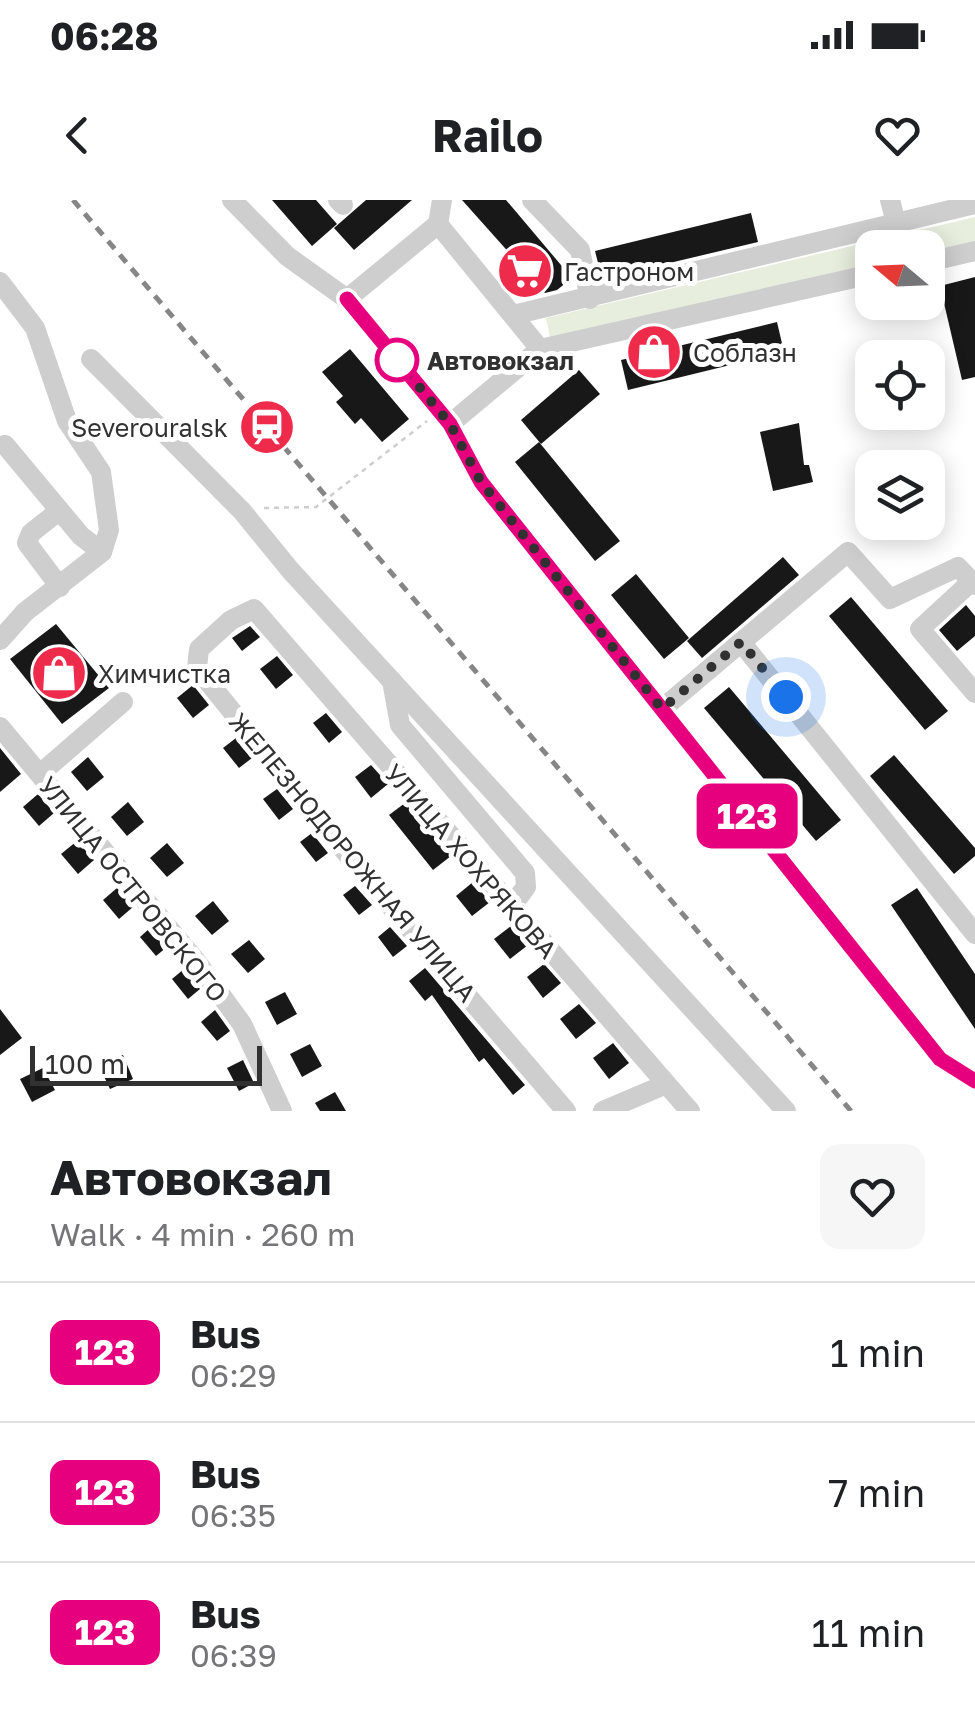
<!DOCTYPE html>
<html lang="en">
<head>
<meta charset="utf-8">
<style>
  :root { --surface:#fff; --page:#f6f6f6; --text:#202124; --muted:#757577; --line:#e0e0e0 }
  body { margin:0; font-family:"Golos Text",sans-serif; background:var(--page); color:var(--text); height:100vh; display:flex; flex-direction:column; font-size:38px; white-space:nowrap }
  * { box-sizing:border-box; margin:0 }
  p { font-size:32px; color:var(--muted) }
  .icon { flex:none; width:55px; height:55px; fill:none; stroke:currentColor; stroke-width:2; stroke-linecap:round; stroke-linejoin:round }
  .map { position:relative; height:911px; overflow:hidden }
  .details { display:flex; flex-direction:column; background:var(--surface); flex:1 }
  .details>* { flex:none }
  .badge { padding:0 20px; border-radius:15px; font-size:35px; line-height:65px }
  .needle { width:65px; rotate:289deg }
  .fabs { position:absolute; left:855px; top:30px; display:grid; gap:20px }
  .fabs a { display:grid; place-items:center; width:90px; height:90px; border-radius:20px; background:var(--surface); box-shadow:0 5px 25px #0003; font-size:50px }
  .scale { position:absolute; left:30px; bottom:25px; width:232px; box-sizing:border-box; padding-left:10px; border:5px solid #313131; border-top:0; font-size:28px; line-height:35px; white-space:nowrap; color:#313131; -webkit-text-stroke:8px #fff; paint-order:stroke }
  .you { position:absolute; width:50px; height:50px; margin:-25px; border:8px solid #fff; border-radius:50%; background:#1a73e8; box-shadow:0 0 0 15px #1a73e833 }
  .map>.badge { position:absolute; translate:-50% -50%; box-shadow:0 0 0 5px #fff }
  .round { display:grid; place-items:center; flex:none; width:105px; height:105px; border-radius:20px; background:var(--page) }
  .head { display:flex; align-items:center; justify-content:space-between; height:170px; padding:0 50px }
  h1 { font-size:48px; font-weight:700; line-height:75px }
  ul { padding:0; list-style:none }
  li { display:flex; align-items:center; gap:30px; height:140px; padding:0 50px; border-top:2px solid var(--line) }
  li div { flex:1 }
  li b { display:block; font-size:38px }
  li em { font-style:normal }
  li .badge { min-width:110px; font-weight:700; text-align:center }
  .status { display:flex; justify-content:space-between; align-items:center; height:70px; padding:0 50px; background:var(--surface); direction:ltr }
  .status svg { height:28px; fill:currentColor }
  header { display:flex; justify-content:space-between; align-items:center; height:130px; padding:0 50px; background:var(--surface); font-size:45px; font-weight:700 }
  .map>svg:first-child { display:block }
  .green { fill:#e8eede }
  .building { fill:#181818 }
  .lines { fill:none; stroke-linecap:round; stroke-linejoin:round }
  .path { stroke:#cecece; stroke-width:2.5; stroke-dasharray:5 5; stroke-linecap:butt }
  .minor { stroke:#cecece; stroke-width:20 }
  .rail { stroke:#868686; stroke-width:5; stroke-dasharray:10 8; stroke-linecap:butt }
  .line-casing { stroke:#fff; stroke-width:22 }
  .line { stroke:#e6007e; stroke-width:15 }
  .walk { stroke:#313131; stroke-width:10; stroke-dasharray:0 18 }
  .stop-dot { fill:#fff; stroke:#e6007e; stroke-width:5 }
  .labels { text-anchor:middle; dominant-baseline:central; stroke-width:10; stroke-linejoin:round; paint-order:stroke }
  .poi-label { font-size:25px; fill:#313131; stroke:#fff; text-anchor:start }
  .stop-label { font-size:25px; font-weight:bold; fill:#313131; stroke:#fff; text-anchor:start }
  .street-label { font-size:25px; fill:#313131; stroke:#fff }
</style>
</head>
<body>
<div class="status"><b>06:28</b><svg viewBox="0 0 49 12"><path d="M0 12V9h3v3zM5 12V6h3v6zM10 12V3h3v9zM15 12V0h3v12zM26 1h20v11H26zM47 4h2v5h-2z"/></svg></div>
<header><svg class="icon" aria-label="back" viewBox="0 0 24 24"><path d="M15 5l-7 7 7 7"/></svg>Railo<svg class="icon" aria-label="heart" viewBox="0 0 24 24"><path d="M12 20l-8-8c-3-5 5-10 8-4 3-6 11-1 8 4z"/></svg></header>
<div class="map">
<svg width="975" height="911" viewBox="0 0 975 911">
  <rect width="100%" height="100%" fill="#fff"/>
  <polygon class="green" points="975,17 975,41 928,52 928,48 872,48 872,64 550,137 546,118"/>
  <g class="building">
    <polygon points="272,0 316,0 337,24 312,46"/>
    <polygon points="366,0 412,0 354,50 334,28"/>
    <polygon points="462,0 506,0 572,78 557,90 545,93"/>
    <polygon points="751,13 758,42 602,79 595,51"/>
    <polygon points="975,77 975,177 962,180 940,86"/>
    <polygon points="777,122 784,152 628,190 621,160"/>
    <polygon points="350,149 409,219 382,242 361,218 355,224 336,202 343,196 322,172"/>
    <polygon points="579,170 600,194 541,244 521,220"/>
    <polygon points="799,223 804,265 809,265 813,282 773,291 760,232"/>
    <polygon points="539,242 620,341 595,361 515,262"/>
    <polygon points="783,357 799,375 702,458 687,441"/>
    <polygon points="636,374 689,438 664,459 611,395"/>
    <polygon points="851,397 948,511 925,530 829,416"/>
    <polygon points="966,405 975,416 975,436 957,451 939,430"/>
    <polygon points="56,424 109,488 62,524 10,459"/>
    <polygon points="250,426 260,437 242,451 232,438"/>
    <polygon points="277,456 293,475 276,489 260,469"/>
    <polygon points="193,485 209,505 193,518 177,498"/>
    <polygon points="729,487 841,620 816,641 704,508"/>
    <polygon points="326,513 342,532 329,543 313,523"/>
    <polygon points="236,538 252,558 239,568 223,548"/>
    <polygon points="0,548 21,574 0,592"/>
    <polygon points="894,555 975,648 975,656 954,674 870,576"/>
    <polygon points="88,557 104,577 87,591 71,572"/>
    <polygon points="371,565 388,584 371,598 355,577"/>
    <polygon points="277,589 293,609 279,620 263,599"/>
    <polygon points="38,594 54,613 39,626 23,607"/>
    <polygon points="128,602 144,622 127,636 111,617"/>
    <polygon points="405,603 451,656 433,670 389,615"/>
    <polygon points="312,633 328,653 316,662 300,642"/>
    <polygon points="77,641 94,660 78,674 61,654"/>
    <polygon points="167,643 184,663 167,677 150,658"/>
    <polygon points="473,682 490,702 472,716 456,696"/>
    <polygon points="355,686 372,705 359,715 343,695"/>
    <polygon points="117,688 133,707 119,719 103,700"/>
    <polygon points="917,688 975,774 975,829 891,705"/>
    <polygon points="213,701 229,721 212,735 195,716"/>
    <polygon points="511,726 528,745 510,759 494,739"/>
    <polygon points="390,727 407,746 393,757 378,737"/>
    <polygon points="150,728 167,747 156,756 140,737"/>
    <polygon points="249,740 265,759 248,773 231,754"/>
    <polygon points="544,764 561,783 543,798 527,777"/>
    <polygon points="425,768 525,885 513,895 484,858 479,862 432,795 425,801 409,781"/>
    <polygon points="184,769 200,789 188,799 172,779"/>
    <polygon points="285,792 297,814 277,825 265,802"/>
    <polygon points="579,804 596,823 576,839 560,819"/>
    <polygon points="0,809 22,838 0,855"/>
    <polygon points="215,810 230,831 217,841 201,822"/>
    <polygon points="613,843 629,863 609,879 593,858"/>
    <polygon points="310,844 322,866 302,877 290,854"/>
    <polygon points="123,855 133,879 110,889 99,866"/>
    <polygon points="243,860 254,883 239,891 227,868"/>
    <polygon points="43,868 55,890 32,902 20,879"/>
    <polygon points="335,892 346,911 320,911 315,903"/>
  </g>
  <g class="lines">
    <polyline class="path" points="264,308 316,307 427,221"/>
    <g class="minor">
      <polyline points="232,0 287,56 347,99 450,224 481,282 940,859 975,881"/>
      <polyline points="338,0 343,5"/>
      <polyline points="532,0 580,50 590,99"/>
      <polyline points="890,0 896,23"/>
      <polyline points="438,24 540,149"/>
      <polyline points="438,24 442,0"/>
      <polyline points="928,62 975,51"/>
      <polyline points="0,82 35,128 67,221 101,272 109,330 102,352 25,412 0,440"/>
      <polyline points="347,99 438,24"/>
      <polyline points="513,115 975,4"/>
      <polyline points="91,159 242,311 291,371 786,911"/>
      <polyline points="450,224 540,149 872,74"/>
      <polyline points="5,245 81,336 102,352"/>
      <polyline points="59,311 31,333 27,343 60,387"/>
      <polyline points="972,381 920,429 975,493"/>
      <polyline points="741,442 975,734"/>
      <polyline points="392,481 400,525 525,673 526,687 511,707"/>
      <polyline points="662,509 848,352 890,399 958,367 975,385"/>
      <polyline points="0,527 196,761 242,824 282,911"/>
      <polyline points="40,574 123,502"/>
      <polyline points="566,911 364,675 197,468 199,449 231,420 254,409 690,911"/>
      <polyline points="603,911 664,885"/>
    </g>
    <polyline class="rail" points="73,0 851,911"/>
  </g>
  <g class="lines">
    <g class="line-casing">
      <polyline id="line" points="347,99 450,224 481,282 940,859 975,881"/>
    </g>
    <use href="#line" class="line"/>
    <polyline class="walk" points="397,160 450,224 481,282 662,509 741,442 786,497"/>
  </g>
  <defs>
    <g id="supermarket-disc" transform="scale(2.875)"><circle r="9.5" fill="#ef2b4c" stroke="#fff"/><path d="M-6-5.5h2.5l.6 2H6L4.5 2H-2.5L-4.4-4H-6ZM-1.5 3.2a1.3 1.3 0 1 0 .1 0ZM3 3.2a1.3 1.3 0 1 0 .1 0Z" fill="#fff"/></g>
    <g id="shop-disc" transform="scale(2.875)"><circle r="9.5" fill="#ef2b4c" stroke="#fff"/><path d="M-5-2.5h2.3a2.7 3.5 0 0 1 5.4 0H5L5.5 6h-11ZM-1.5-2.5h3a1.5 2.3 0 0 0-3 0Z" fill="#fff"/></g>
    <g id="station-disc" transform="scale(2.875)"><circle r="9.5" fill="#ef2b4c" stroke="#fff"/><path d="M-3-6H3Q5-6 5-4V2Q5 4 3 4L4.5 6H3L1.5 4h-3L-3 6H-4.5L-3 4Q-5 4-5 2V-4Q-5-6-3-6ZM-3.5-4v3h7v-3ZM-3.5 1v1.5H-2V1ZM2 1v1.5H3.5V1Z" fill="#fff"/></g>
  </defs>
  <g fill-rule="evenodd">
    <use href="#supermarket-disc" x="525" y="71"/>
    <use href="#shop-disc" x="654" y="152"/>
    <use href="#station-disc" x="267" y="227"/>
    <use href="#shop-disc" x="59" y="473"/>
  </g>
  <circle class="stop-dot" cx="397" cy="160" r="20"/>
  <g class="labels">
    <g class="poi-label">
      <text x="564" y="71">Гастроном</text>
      <text x="693" y="152">Соблазн</text>
      <text x="228" y="227" text-anchor="end">Severouralsk</text>
      <text x="98" y="473">Химчистка</text>
    </g>
    <g class="stop-label">
      <text x="427" y="160">Автовокзал</text>
    </g>
    <g class="street-label">
      <text transform="translate(353 657) rotate(50)">ЖЕЛЕЗНОДОРОЖНАЯ УЛИЦА</text>
      <text transform="translate(471 661) rotate(49)">УЛИЦА ХОХРЯКОВА</text>
      <text transform="translate(133 689) rotate(51)">УЛИЦА ОСТРОВСКОГО</text>
    </g>
  </g>
</svg>
<div class="fabs">
<a><svg class="needle" viewBox="-14 -14 28 28"><path d="M0-13l5 13h-10z" fill="#e53935"/><path d="M0 13l5-13h-10z" fill="#757577"/></svg></a>
<a><svg class="icon" aria-label="locate" viewBox="0 0 24 24"><circle cx="12" cy="12" r="6"/><path d="M12 2v4M12 18v4M2 12h4M18 12h4"/></svg></a>
<a><svg class="icon" aria-label="layers" viewBox="0 0 24 24"><path d="M12 4l9 5-9 5-9-5zM3 14l9 5 9-5"/></svg></a>
</div>
<div class="scale">100 m</div>
<div class="you" style="left:786px;top:497px"></div>
<b class="badge" style="left:747px;top:616px;background:#e6007e;color:#fff">123</b>
</div>
<section class="details">
<div class="head"><div><h1>Автовокзал</h1><p>Walk · 4 min · 260 m</p></div><a class="round"><svg class="icon" aria-label="heart" viewBox="0 0 24 24"><path d="M12 20l-8-8c-3-5 5-10 8-4 3-6 11-1 8 4z"/></svg></a></div>
<ul>
<li><span class="badge" style="background:#e6007e;color:#fff">123</span><div><b>Bus</b><p>06:29</p></div><em>1 min</em></li>
<li><span class="badge" style="background:#e6007e;color:#fff">123</span><div><b>Bus</b><p>06:35</p></div><em>7 min</em></li>
<li><span class="badge" style="background:#e6007e;color:#fff">123</span><div><b>Bus</b><p>06:39</p></div><em>11 min</em></li>
</ul>
</section>
</body>
</html>
